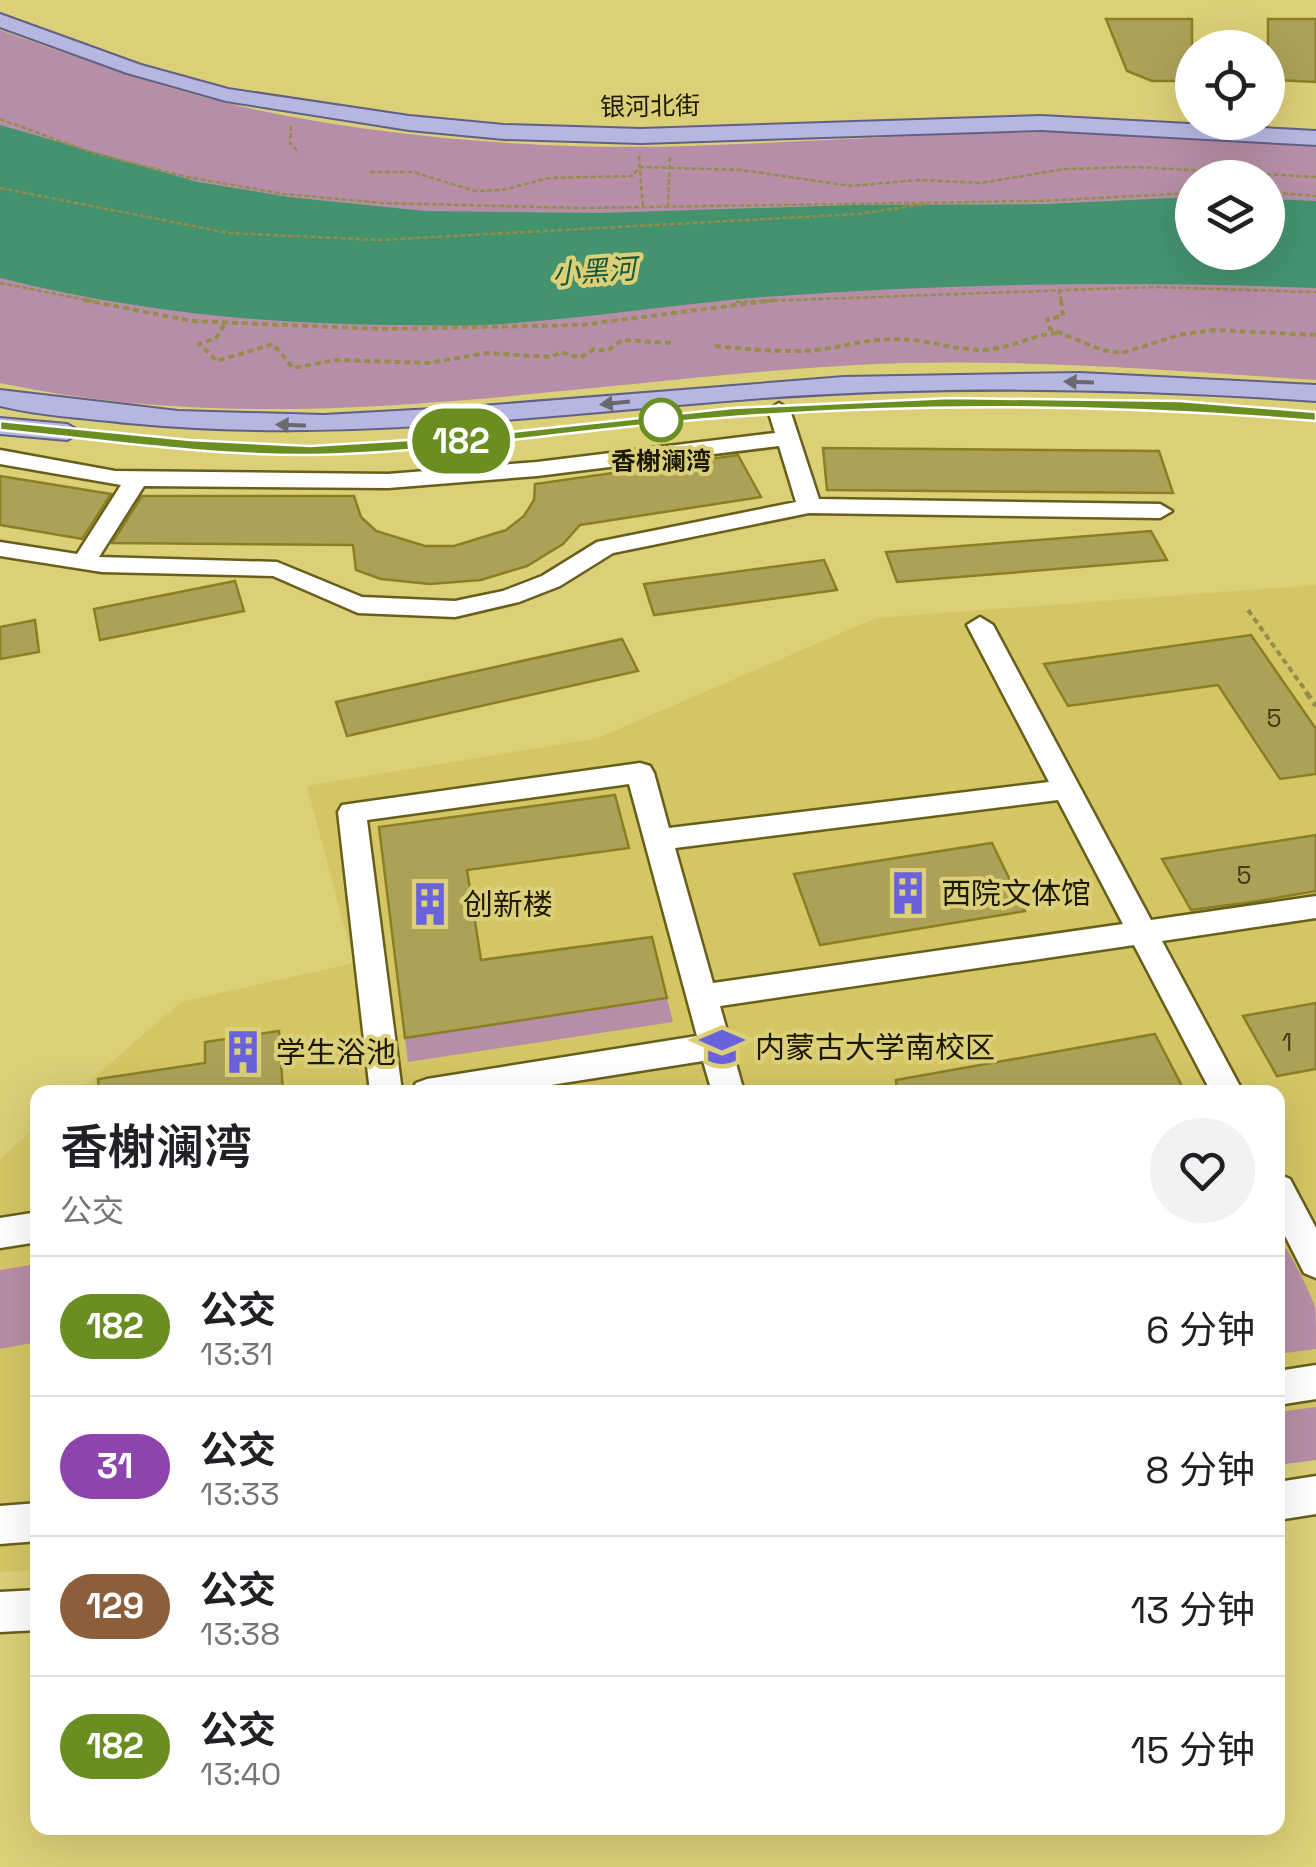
<!DOCTYPE html>
<html lang="zh">
<head>
<meta charset="utf-8">
<style>
  :root { --surface:#fff; --page:#f2f2f2; --text:#202124; --muted:#757577; --line:#e0e0e0 }
  body { margin:0; font-family:"Space Grotesk","Noto Sans SC",sans-serif; background:var(--page); color:var(--text); height:100vh; display:flex; flex-direction:column; font-size:38px; white-space:nowrap }
  * { box-sizing:border-box; margin:0 }
  p { font-size:32px; color:var(--muted) }
  .icon { flex:none; width:55px; height:55px; fill:none; stroke:currentColor; stroke-width:2; stroke-linecap:round; stroke-linejoin:round }
  .map { position:relative; flex:1; overflow:hidden }
  .sheet { position:absolute; left:30px; top:1085px; width:1255px; height:750px; display:flex; flex-direction:column; background:var(--surface); border-radius:20px; box-shadow:0 10px 40px #0002 }
  .sheet>* { flex:none }
  .badge { padding:0 20px; border-radius:32px; font-size:35px; line-height:65px }
  .controls { position:absolute; left:1175px; top:30px; display:grid; gap:20px }
  .controls a { display:grid; place-items:center; width:110px; height:110px; border-radius:50%; background:var(--surface); box-shadow:0 10px 40px #0002; font-size:50px }
  .map>.badge { position:absolute; translate:-50% -50%; box-shadow:0 0 0 5px #fff }
  .round { display:grid; place-items:center; flex:none; width:105px; height:105px; border-radius:52px; background:var(--page) }
  .overview { display:flex; align-items:center; justify-content:space-between; height:170px; padding:0 30px }
  h1 { font-size:48px; font-weight:600; line-height:75px }
  ul { padding:0; list-style:none }
  li { display:flex; align-items:center; gap:30px; height:140px; padding:0 30px; border-top:2px solid var(--line) }
  li div { flex:1 }
  li b { display:block; font-size:38px }
  li em { font-style:normal }
  li .badge { min-width:110px; font-weight:700; text-align:center }
  .map>svg:first-child { display:block }
  .built { fill:#d4c665 }
  .green { fill:#b78ea7; fill-rule:evenodd }
  .water { fill:#44936f }
  .building { fill:#aca257; stroke:#8b7f23; stroke-width:2.5 }
  .lines { fill:none; stroke-linecap:round; stroke-linejoin:round }
  .minor-casing { stroke:#685f1a; stroke-width:5 }
  .major-casing { stroke:#616085; stroke-width:4 }
  .path-far2 { stroke:#968d4c; stroke-width:2.5; stroke-dasharray:5 2.5; stroke-linecap:butt }
  .path-far1 { stroke:#968d4c; stroke-width:4; stroke-dasharray:6 4; stroke-linecap:butt }
  .path { stroke:#968d4c; stroke-width:5; stroke-dasharray:8 5; stroke-linecap:butt }
  .minor { fill:#fff; fill-rule:evenodd }
  .major { fill:#b6b7e1; fill-rule:evenodd }
  .oneway { fill:#6a6870 }
  .line { fill:#6b8e23; stroke:#fff; stroke-width:2.5 }
  .stop-dot { fill:#fff; stroke:#6b8e23; stroke-width:5 }
  .labels { text-anchor:middle; dominant-baseline:central; stroke-width:8; stroke-linejoin:round; paint-order:stroke }
  .far-street-label { font-size:25px; fill:#1d1900; stroke:#dbcf78 }
  .far-stop-label { font-size:25px; font-weight:bold; fill:#1d1900; stroke:#dbcf78 }
  .number-label { font-size:25px; fill:#413b16 }
  .far-water-label { font-size:28px; font-style:italic; fill:#1a573d; stroke:#dbcf78 }
  .poi-label { font-size:30px; fill:#1d1900; stroke:#dbcf78; text-anchor:start }
</style>
</head>
<body>
<div class="map">
<svg width="1316" height="1867" viewBox="0 0 1316 1867">
  <rect width="100%" height="100%" fill="#dbcf78"/>
  <g class="built">
    <polygon points="1316,585 1316,1460 1278,1465 1278,1092 77,1092 181,1002 354,963 307,786 598,738 876,618"/>
    <polygon points="37,1126 37,1570 0,1572 0,1159"/>
  </g>
  <g class="green">
    <path d="M0 30C93 63 185 97 282 115 414 140 555 150 689 146 810 142 931 133 1052 132 1140 131 1228 139 1316 146V380C1163 370 1009 357 856 365 572 381 284 444 0 383ZM1192 178H1268V252H1192Z"/>
    <polygon points="667,998 673,1022 408,1062 405,1038"/>
    <path d="M1278 1236C1287 1247 1311 1293 1315 1308 1316 1320 1316 1336 1316 1349L1278 1354Z"/>
    <polygon points="37,1264 37,1342 0,1349 0,1270"/>
    <polygon points="1316,1407 1316,1460 1278,1465 1278,1412"/>
  </g>
  <path class="water" d="M0 125 198 182 289 197 425 211 600 213 854 205 1047 204 1192 197V252H1268V199L1316 201V288C1133 281 948 283 765 297 677 304 590 318 502 324 467 327 431 325 396 325 261 324 131 311 0 278Z"/>
  <g class="building">
    <polygon points="1106,19 1192,19 1192,81 1152,81 1127,71"/>
    <polygon points="1268,19 1316,19 1316,82 1276,80 1268,67"/>
    <polygon points="823,448 1159,451 1173,493 827,490"/>
    <polygon points="738,455 761,497 580,525 563,544 527,566 481,580 430,584 381,579 356,570 353,545 112,543 142,496 354,496 361,517 376,531 425,546 454,546 506,530 524,516 534,500 535,484"/>
    <polygon points="0,476 111,494 82,539 0,525"/>
    <polygon points="1151,531 1167,560 897,582 886,552"/>
    <polygon points="824,560 837,590 654,615 644,584"/>
    <polygon points="235,581 244,611 100,640 94,609"/>
    <polygon points="35,620 39,652 0,659 0,627"/>
    <polygon points="1251,635 1316,729 1316,774 1280,779 1218,685 1068,706 1044,664"/>
    <polygon points="622,639 638,671 347,736 336,702"/>
    <polygon points="615,795 629,848 467,870 481,960 652,937 667,998 405,1038 379,827"/>
    <polygon points="1316,835 1316,891 1252,902 1191,910 1162,859"/>
    <polygon points="992,843 1025,911 820,945 794,874"/>
    <polygon points="1316,1003 1316,1069 1277,1076 1243,1016"/>
    <polygon points="279,1031 283,1092 99,1092 98,1079 205,1063 205,1042"/>
    <polygon points="1155,1034 1185,1092 897,1092 896,1080"/>
  </g>
  <g class="lines">
    <g class="minor-casing">
      <g id="minor">
        <path d="M779 403 790 410 819 499 1160 504 1172 511 1160 518 809 513 613 553 560 586 519 602 455 617 358 613 273 576 102 572 0 556V542L77 554 121 485 0 464V450L115 471 388 474 537 462 775 433 768 410ZM779 446 796 502 597 542 542 576 503 591 455 601 362 597 277 562 99 557 144 486 388 488 537 476Z"/>
        <path d="M980 617 993 625 1151 920 1316 896V918L1162 941 1243 1092H1211L1134 945 720 1006 744 1092H712L703 1061 506 1092H411L416 1083 427 1079 697 1036 629 784 367 820 402 1092H370L338 812 342 805 640 763 650 766 654 773 669 828 1049 782 967 625ZM1058 800 1123 924 713 983 675 848Z"/>
        <polygon points="1278,1174 1290,1179 1316,1228 1316,1278 1304,1273 1278,1222"/>
        <polygon points="38,1212 38,1242 0,1248 0,1218"/>
        <polygon points="1316,1365 1316,1399 1278,1405 1278,1371"/>
        <polygon points="1316,1476 1316,1514 1278,1520 1278,1482"/>
        <polygon points="38,1503 38,1541 0,1544 0,1506"/>
        <polygon points="38,1590 38,1630 0,1632 0,1592"/>
      </g>
    </g>
    <g class="major-casing">
      <g id="major">
        <polygon points="0,14 141,65 228,89 409,116 504,125 641,129 1041,116 1316,131 1316,145 1041,130 641,143 504,139 409,130 226,101 127,73 0,27"/>
        <path d="M1080 373 1316 385V401C1132 388 947 385 763 398 551 414 340 444 128 423 85 418 42 416 0 406V390L178 411 324 415 469 407 844 377Z"/>
        <polygon points="0,418 67,424 81,432 67,440 0,434"/>
      </g>
    </g>
    <g class="path-far2">
      <polyline points="0,119 93,153 187,177 284,194 382,203 580,208 1040,201 1192,193"/>
      <polyline points="291,126 290,143 299,153"/>
      <polyline points="639,156 643,208"/>
      <polyline points="370,172 413,172 475,191 502,190 549,178 632,176 640,167 741,170 851,186 917,180 981,183 1065,169 1136,167 1316,177"/>
      <polyline points="0,188 229,233 379,240 858,214 926,204"/>
      <polyline points="1268,192 1316,196"/>
      <polyline points="668,207 670,155"/>
      <polyline points="0,283 97,302"/>
      <polyline points="1059,289 1061,302"/>
      <polyline points="736,302 1152,287 1316,292"/>
    </g>
    <g class="path-far1">
      <polyline points="84,300 192,321 381,329 581,325 775,300"/>
      <polyline points="1061,300 1063,316 1047,319 1050,329 1102,350 1122,353 1179,335 1213,330 1316,335"/>
      <polyline points="224,325 216,338 199,344 217,361 273,344 293,368 335,360 429,363 487,353 551,357 561,352 580,358 594,349 607,351 622,340 671,343"/>
      <path d="M715 346C751 349 788 354 824 349 850 345 873 338 901 339 932 340 960 353 993 349 1017 346 1033 334 1060 333"/>
      <polyline points="1248,610 1308,694"/>
    </g>
    <polyline class="path" points="1306,692 1316,706"/>
    <use href="#minor" class="minor"/>
    <use href="#major" class="major"/>
  </g>
  <defs><path id="oneway-solid" d="M-6-.8H1V-3.2L6.5 0L1 3.2V.8H-6Z" transform="scale(2.5)"/></defs>
  <g class="oneway">
    <use href="#oneway-solid" transform="translate(1079 382) rotate(-178)"/>
    <use href="#oneway-solid" transform="translate(615 403) rotate(174)"/>
    <use href="#oneway-solid" transform="translate(291 425) rotate(-178)"/>
  </g>
  <path class="line" d="M950 398 1180 401 1316 412V421C1122 405 927 402 733 417 592 427 452 453 310 455 207 456 103 440 0 430V421L190 440 310 446 474 436 732 408Z"/>
  <defs>
    <g id="building-bare" transform="scale(3.45)"><path d="M-4-6H4V6H1V3H-1V6H-4ZM-2.5-4.3h1.7v1.8h-1.7ZM.8-4.3h1.7v1.8H.8ZM-2.5-1h1.7V.8h-1.7ZM.8-1h1.7V.8H.8Z" fill="#6962db" stroke="#dbcf78" stroke-width="2.5" paint-order="stroke"/></g>
    <g id="university-bare" transform="scale(3.45)"><path d="M0-5L7-2L0 1L-7-2ZM-4 1L0 2.5L4 1V4Q0 6-4 4Z" fill="#6962db" stroke="#dbcf78" stroke-width="2.5" paint-order="stroke"/></g>
  </defs>
  <g fill-rule="evenodd">
    <use href="#building-bare" x="908" y="893"/>
    <use href="#building-bare" x="430" y="904"/>
    <use href="#university-bare" x="722" y="1047"/>
    <use href="#building-bare" x="243" y="1052"/>
  </g>
  <circle class="stop-dot" cx="661" cy="420" r="20"/>
  <g class="labels">
    <g class="far-street-label">
      <text transform="translate(650 106) rotate(-1)">银河北街</text>
    </g>
    <g class="far-stop-label">
      <text x="661" y="461">香榭澜湾</text>
    </g>
    <g class="number-label">
      <text x="1274" y="718">5</text>
      <text x="1244" y="875">5</text>
      <text x="1287" y="1042">1</text>
    </g>
    <g class="far-water-label">
      <text transform="translate(594 271) rotate(-4)">小黑河</text>
    </g>
    <g class="poi-label">
      <text x="941" y="893">西院文体馆</text>
      <text x="463" y="904">创新楼</text>
      <text x="755" y="1047">内蒙古大学南校区</text>
      <text x="276" y="1052">学生浴池</text>
    </g>
  </g>
</svg>
<div class="controls">
<a><svg class="icon" aria-label="locate" viewBox="0 0 24 24"><circle cx="12" cy="12" r="6"/><path d="M12 2v4M12 18v4M2 12h4M18 12h4"/></svg></a>
<a><svg class="icon" aria-label="layers" viewBox="0 0 24 24"><path d="M12 4l9 5-9 5-9-5zM3 14l9 5 9-5"/></svg></a>
</div>
<b class="badge" style="left:461px;top:441px;background:#6b8e23;color:#fff">182</b>
<section class="sheet">
<div class="overview"><div><h1>香榭澜湾</h1><p>公交</p></div><a class="round"><svg class="icon" aria-label="heart" viewBox="0 0 24 24"><path d="M12 20l-8-8c-3-5 5-10 8-4 3-6 11-1 8 4z"/></svg></a></div>
<ul>
<li><span class="badge" style="background:#6b8e23;color:#fff">182</span><div><b>公交</b><p>13:31</p></div><em>6 分钟</em></li>
<li><span class="badge" style="background:#8e44ad;color:#fff">31</span><div><b>公交</b><p>13:33</p></div><em>8 分钟</em></li>
<li><span class="badge" style="background:#8b5e3c;color:#fff">129</span><div><b>公交</b><p>13:38</p></div><em>13 分钟</em></li>
<li><span class="badge" style="background:#6b8e23;color:#fff">182</span><div><b>公交</b><p>13:40</p></div><em>15 分钟</em></li>
</ul>
</section>
</div>
</body>
</html>
